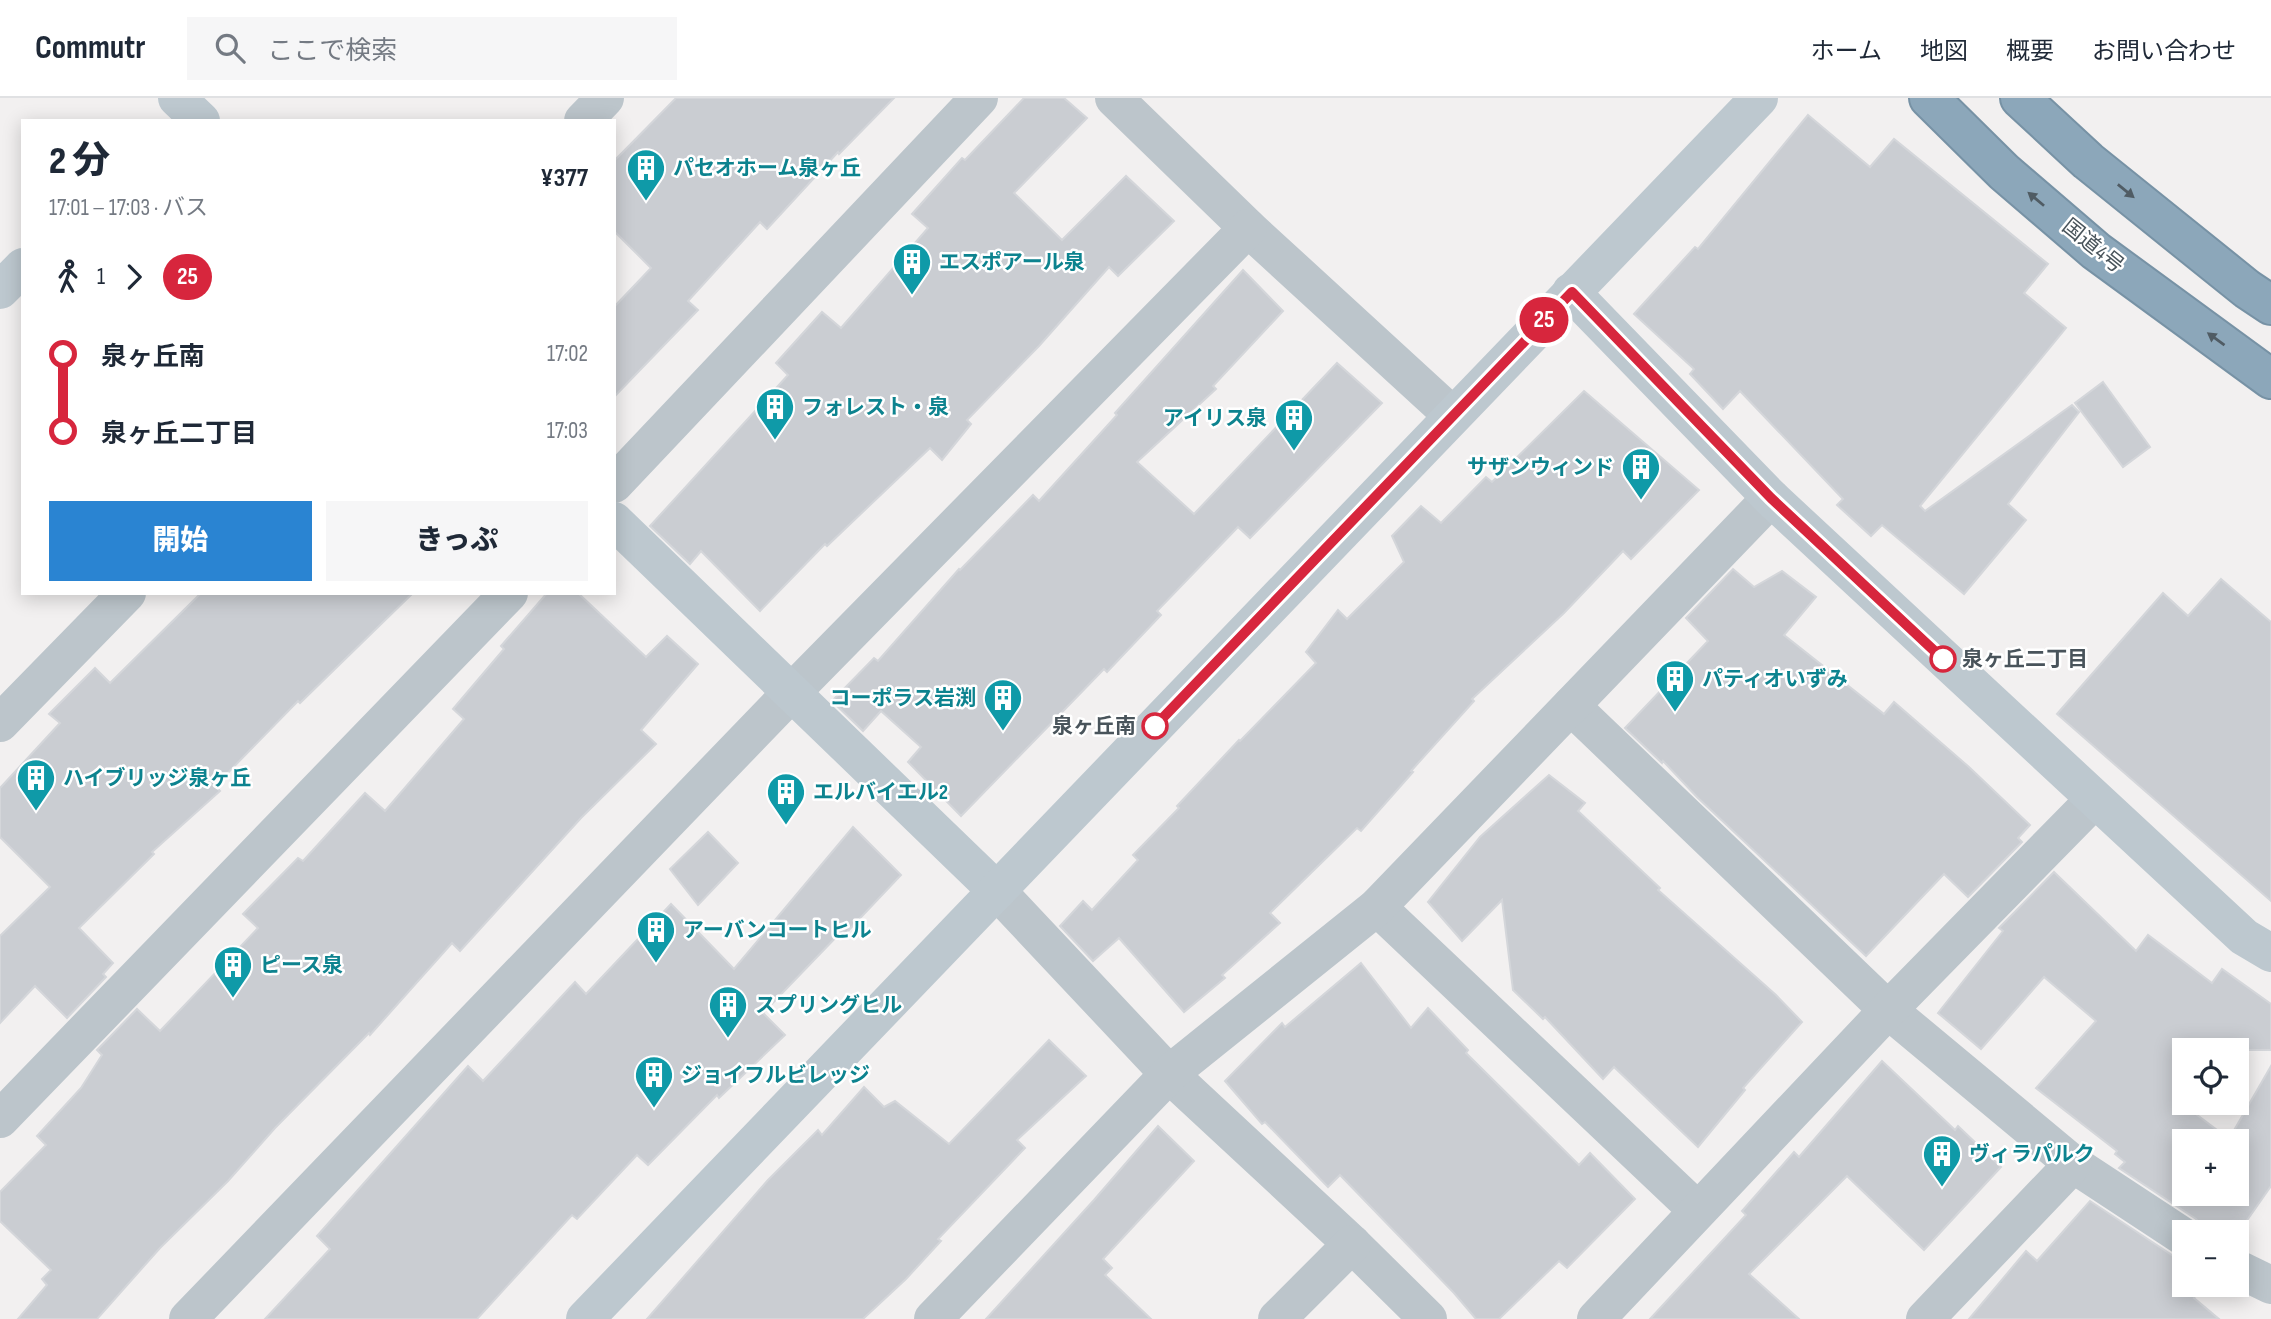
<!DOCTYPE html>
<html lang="ja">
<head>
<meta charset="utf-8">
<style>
  :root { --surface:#fff; --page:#f6f6f7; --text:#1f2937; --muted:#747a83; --line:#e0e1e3; --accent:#2a84d2 }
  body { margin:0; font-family:"Sofia Sans Condensed","Noto Sans JP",sans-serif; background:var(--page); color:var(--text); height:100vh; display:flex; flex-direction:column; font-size:26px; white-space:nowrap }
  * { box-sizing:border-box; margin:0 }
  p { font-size:23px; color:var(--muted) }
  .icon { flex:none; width:38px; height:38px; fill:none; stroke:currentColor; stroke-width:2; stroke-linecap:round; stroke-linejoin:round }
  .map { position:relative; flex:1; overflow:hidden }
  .sheet { position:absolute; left:21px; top:21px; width:595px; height:476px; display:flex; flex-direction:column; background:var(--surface); border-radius:0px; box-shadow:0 4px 18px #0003 }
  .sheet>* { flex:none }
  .badge { padding:0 14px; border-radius:23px; font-size:24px; line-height:46px }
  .tools { position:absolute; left:2172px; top:940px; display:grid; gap:14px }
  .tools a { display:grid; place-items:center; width:77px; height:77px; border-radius:0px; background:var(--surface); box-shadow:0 4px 18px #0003; font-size:35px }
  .map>.badge { position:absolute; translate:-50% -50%; box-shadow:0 0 0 4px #fff }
  .legs { display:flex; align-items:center; gap:10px; height:77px; padding:0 28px; font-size:23px }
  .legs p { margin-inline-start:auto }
  .headline { display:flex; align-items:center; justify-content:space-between; height:119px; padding:0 28px }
  h1 { font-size:38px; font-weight:800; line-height:52px }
  .primary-button { display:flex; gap:14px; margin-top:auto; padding:14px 28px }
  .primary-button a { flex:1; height:80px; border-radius:0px; background:var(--accent); color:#fff; font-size:28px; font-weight:800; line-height:80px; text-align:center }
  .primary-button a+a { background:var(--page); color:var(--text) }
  ul { padding:0 28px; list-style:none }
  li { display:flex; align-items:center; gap:24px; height:77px; font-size:26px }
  li i { display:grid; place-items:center; width:10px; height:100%; margin:0 9px; background:currentColor }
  li i::after { content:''; width:18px; height:18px; margin:-9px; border:5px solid; border-radius:50%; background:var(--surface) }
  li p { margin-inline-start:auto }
  li:first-child i { background:linear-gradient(#0000 50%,currentColor 0) }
  li:last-child i { background:linear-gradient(currentColor 50%,#0000 0) }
  header { display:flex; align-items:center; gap:42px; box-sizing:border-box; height:98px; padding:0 35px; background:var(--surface); border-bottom:2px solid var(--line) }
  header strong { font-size:33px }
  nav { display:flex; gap:38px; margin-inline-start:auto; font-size:24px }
  .search { width:490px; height:63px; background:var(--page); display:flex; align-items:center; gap:18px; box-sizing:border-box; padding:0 24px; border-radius:0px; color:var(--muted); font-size:26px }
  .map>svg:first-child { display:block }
  .building { fill:#cacdd2; stroke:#d4d6da; stroke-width:2; fill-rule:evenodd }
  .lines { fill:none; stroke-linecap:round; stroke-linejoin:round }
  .highway-casing { stroke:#7792a5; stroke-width:42 }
  .street { stroke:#bcc5cb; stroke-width:38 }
  .secondary { stroke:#bdc8cf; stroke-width:38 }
  .highway { stroke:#8ca7ba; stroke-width:38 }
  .oneway { fill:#505c64 }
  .line-1-casing { stroke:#fff; stroke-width:16 }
  .line-1 { stroke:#d7263d; stroke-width:10 }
  .stop-1-dot { fill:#fff; stroke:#d7263d; stroke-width:3.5 }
  .labels { text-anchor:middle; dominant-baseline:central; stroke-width:5; stroke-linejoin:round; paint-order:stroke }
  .culture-label { font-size:21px; font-weight:bold; fill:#0d838f; stroke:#fff; text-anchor:start }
  .street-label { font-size:21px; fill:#49545b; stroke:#fff }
  .stop-label { font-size:21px; font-weight:bold; fill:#49545b; stroke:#fff; text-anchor:start }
</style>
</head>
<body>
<header>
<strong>Commutr</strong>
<div class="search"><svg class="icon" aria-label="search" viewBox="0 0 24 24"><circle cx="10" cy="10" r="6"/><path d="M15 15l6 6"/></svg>ここで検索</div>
<nav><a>ホーム</a><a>地図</a><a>概要</a><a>お問い合わせ</a></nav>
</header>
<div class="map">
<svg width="2271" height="1221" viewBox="0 0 2271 1221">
  <rect width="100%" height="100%" fill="#f2f0f0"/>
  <g class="building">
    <polygon points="676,0 894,0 839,56 838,54 767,131 760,124 688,203 698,212 614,299 614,209 651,170 614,133 614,63"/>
    <polygon points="1024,0 1064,0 1087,20 1014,95 1062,142 1126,78 1174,123 1118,178 1109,169 1039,248 967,322 971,326 942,362 930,350 827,448 825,446 760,513 701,453 690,466 650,428 788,277 776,265 822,214 841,230 928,130 912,116 962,60 965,62"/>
    <polygon points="1808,17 1870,69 1894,41 2048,166 2024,195 2066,230 1920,408 1925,413 2072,307 2079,314 2008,406 2026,422 1964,496 1882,427 1871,438 1837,407 1843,401 1740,293 1723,311 1690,276 1694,271 1634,216 1695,149 1698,151"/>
    <polygon points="1243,172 1283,213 1213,288 1216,291 1137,364 1194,416 1337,265 1382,305 1250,440 1238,429 1157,513 1161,517 1107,574 1104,571 961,718 908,664 921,649 881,613 863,633 832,603 874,560 878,563 959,471 960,472 1033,397 1039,403 1117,317 1115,315"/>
    <polygon points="2103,284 2150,349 2123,369 2075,305"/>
    <polygon points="1584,293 1699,392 1631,461 1623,453 1564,515 1472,601 1474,603 1411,673 1413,674 1361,733 1357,730 1270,815 1280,825 1222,877 1225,880 1184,914 1119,840 1093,863 1060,828 1083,803 1092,812 1138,762 1133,757 1179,710 1177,708 1239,642 1240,643 1316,565 1306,554 1338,512 1347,521 1404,464 1392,438 1421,408 1441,425 1486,379 1492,384"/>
    <polygon points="1733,471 1754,489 1782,473 1816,499 1784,537 1884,616 1894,604 1969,669 2030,727 2018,740 2022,744 1968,799 1944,776 1866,858 1697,699 1663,663 1662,665 1625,630 1708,543 1686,520"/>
    <polygon points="2221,481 2271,524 2271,803 2057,616 2163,495 2188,518"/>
    <polygon points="201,495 413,495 300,605 298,603 215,688 220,693 152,754 154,756 79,830 113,865 103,876 106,879 67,920 35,888 0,925 0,838 50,789 0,739 0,690 60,625 49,616 95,570 110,585"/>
    <polygon points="547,495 578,495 646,559 667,538 698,566 641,632 656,646 581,720 460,853 452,845 370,937 369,935 275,1030 228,1083 160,1150 97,1221 18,1221 47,1187 42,1181 51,1172 0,1123 0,1094 46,1047 37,1038 81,990 102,957 97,952 137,911 160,933 258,830 243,816 298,760 303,763 365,695 385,713 464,621 453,611 504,551 501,548"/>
    <polygon points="1549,677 1585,705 1578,713 1660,790 1658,792 1776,897 1802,924 1743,990 1745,992 1698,1049 1614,969 1603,981 1545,919 1543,921 1513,892 1502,802 1462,843 1428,804 1480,739"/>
    <polygon points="853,729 901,777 846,835 843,832 763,915 785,937 719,1000 717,997 648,1067 637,1057 577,1121 572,1117 477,1221 265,1221 330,1151 317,1138 468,968 483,983 575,884 586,896 671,806 734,871"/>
    <polygon points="708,734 738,765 698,807 670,771"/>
    <path d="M2054 774 2136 853 2148 837 2212 885 2222 871 2271 906V952H2184V1007L2229 1041 2271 968V1088L2236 1138V1134H2205L2203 1129 2196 1121 2119 1070 2125 1064 2115 1056 2117 1053 2036 990 2096 923 2044 879 1981 951 1938 915 2003 833 1999 830ZM2184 1043H2236V1096H2184Z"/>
    <polygon points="1361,865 1411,930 1428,910 1468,952 1466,955 1579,1067 1590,1055 1635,1101 1567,1170 1559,1163 1499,1221 1476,1221 1454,1195 1340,1077 1328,1089 1265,1024 1262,1026 1225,983 1282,925 1285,929"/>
    <polygon points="1049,942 1086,978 1017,1042 1025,1050 938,1141 941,1143 906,1181 863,1221 647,1221 768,1082 818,1032 822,1037 864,989 884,1009 895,1003 949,1046"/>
    <polygon points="1882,963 1955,1032 1958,1028 2001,1069 1924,1152 1847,1078 1749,1176 1799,1221 1650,1221 1746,1117 1742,1113 1794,1054 1799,1059"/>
    <polygon points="1158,1028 1194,1063 1103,1161 1112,1170 1105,1177 1151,1221 986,1221 1094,1102"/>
    <polygon points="2090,1103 2172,1157 2184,1161 2184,1186 2203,1186 2194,1200 2219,1221 1969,1221 2026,1153 2037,1163"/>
  </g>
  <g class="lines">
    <g class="highway-casing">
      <g id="highway">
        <polyline points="1929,0 2004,74 2096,153 2271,281"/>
        <polyline points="2020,0 2088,63 2247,191 2271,207"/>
      </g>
    </g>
    <g class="street">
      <polyline points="1114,0 1248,130 1452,317"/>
      <polyline points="583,23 605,0"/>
      <polyline points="614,386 979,0"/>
      <polyline points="1571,608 1888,912 2073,1066 2184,1139"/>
      <polyline points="0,625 127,495"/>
      <polyline points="997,793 1169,976 1352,1146 1428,1221"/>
      <polyline points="1377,809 1697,1112"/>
      <polyline points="0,1021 509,495"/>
      <polyline points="2236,1170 2271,1187"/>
      <polyline points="188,1221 792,594 1248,130"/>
      <polyline points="933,1221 1169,976 1377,809 1771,400"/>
      <polyline points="1277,1221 1352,1146"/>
      <polyline points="1596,1221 1888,912 2094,702"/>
      <polyline points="1925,1221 2073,1066"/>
    </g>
    <g class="secondary">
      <polyline points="177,0 201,23"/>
      <polyline points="0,192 23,169"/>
      <polyline points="1571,194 1771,400 2244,839 2271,855"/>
      <polyline points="614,423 997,793"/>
      <polyline points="585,1221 1759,0"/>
    </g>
    <use href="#highway" class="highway"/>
  </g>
  <defs><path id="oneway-solid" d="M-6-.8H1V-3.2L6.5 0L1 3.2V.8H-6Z" transform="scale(1.75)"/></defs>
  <g class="oneway">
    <use href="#oneway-solid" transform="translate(2126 93) rotate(39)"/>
    <use href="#oneway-solid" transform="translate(2036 101) rotate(-140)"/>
    <use href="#oneway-solid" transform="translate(2216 241) rotate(-144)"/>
  </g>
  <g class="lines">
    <g class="line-1-casing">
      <polyline id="line-1" points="1155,628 1572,194 1771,400 1943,561"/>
    </g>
    <use href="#line-1" class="line-1"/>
  </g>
  <defs>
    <g id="building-pin" transform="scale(2.0125)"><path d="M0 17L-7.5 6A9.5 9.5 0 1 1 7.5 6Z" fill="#0f9aa8" stroke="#fff"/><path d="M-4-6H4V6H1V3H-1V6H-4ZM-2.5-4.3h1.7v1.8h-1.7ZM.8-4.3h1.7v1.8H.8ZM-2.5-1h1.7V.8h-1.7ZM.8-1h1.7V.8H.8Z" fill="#fff"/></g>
  </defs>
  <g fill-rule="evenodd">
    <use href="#building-pin" x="646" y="70"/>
    <use href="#building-pin" x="912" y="164"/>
    <use href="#building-pin" x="775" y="309"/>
    <use href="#building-pin" x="1294" y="320"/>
    <use href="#building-pin" x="1641" y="369"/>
    <use href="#building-pin" x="1675" y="581"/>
    <use href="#building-pin" x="1003" y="600"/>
    <use href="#building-pin" x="36" y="680"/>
    <use href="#building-pin" x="786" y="694"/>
    <use href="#building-pin" x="656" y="832"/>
    <use href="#building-pin" x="233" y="867"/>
    <use href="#building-pin" x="728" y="907"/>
    <use href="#building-pin" x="654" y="977"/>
    <use href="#building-pin" x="1942" y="1056"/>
  </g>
  <g class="stop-1-dot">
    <circle cx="1943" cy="561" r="12"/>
    <circle cx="1155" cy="628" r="12"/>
  </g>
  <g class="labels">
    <g class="culture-label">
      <text x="673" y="70">パセオホーム泉ヶ丘</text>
      <text x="939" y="164">エスポアール泉</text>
      <text x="802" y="309">フォレスト・泉</text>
      <text x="1267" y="320" text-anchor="end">アイリス泉</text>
      <text x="1614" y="369" text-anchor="end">サザンウィンド</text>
      <text x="1702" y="581">パティオいずみ</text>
      <text x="976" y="600" text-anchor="end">コーポラス岩渕</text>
      <text x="63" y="680">ハイブリッジ泉ヶ丘</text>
      <text x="813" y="694">エルバイエル2</text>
      <text x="683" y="832">アーバンコートヒル</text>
      <text x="260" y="867">ピース泉</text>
      <text x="755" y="907">スプリングヒル</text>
      <text x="681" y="977">ジョイフルビレッジ</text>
      <text x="1969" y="1056">ヴィラパルク</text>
    </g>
    <g class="street-label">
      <text transform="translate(2093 148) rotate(39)">国道4号</text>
    </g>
    <g class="stop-label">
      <text x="1962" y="561">泉ヶ丘二丁目</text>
      <text x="1136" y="628" text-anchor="end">泉ヶ丘南</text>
    </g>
  </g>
</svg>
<div class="tools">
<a><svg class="icon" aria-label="locate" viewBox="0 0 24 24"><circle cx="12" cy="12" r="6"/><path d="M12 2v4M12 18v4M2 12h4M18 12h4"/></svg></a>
<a>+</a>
<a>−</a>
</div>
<b class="badge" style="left:1544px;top:222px;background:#d7263d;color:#fff">25</b>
<section class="sheet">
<div class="headline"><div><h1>2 分</h1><p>17:01 – 17:03 · バス</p></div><b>¥377</b></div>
<div class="legs"><svg class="icon" aria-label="walk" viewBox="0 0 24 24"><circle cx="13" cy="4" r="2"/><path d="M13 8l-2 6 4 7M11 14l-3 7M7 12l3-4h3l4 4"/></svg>1<svg class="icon" aria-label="forward" viewBox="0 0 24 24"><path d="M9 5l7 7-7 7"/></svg><b class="badge" style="background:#d7263d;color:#fff">25</b></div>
<ul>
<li><i style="color:#d7263d"></i><b>泉ヶ丘南</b><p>17:02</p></li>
<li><i style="color:#d7263d"></i><b>泉ヶ丘二丁目</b><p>17:03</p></li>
</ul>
<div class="primary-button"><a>開始</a><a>きっぷ</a></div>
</section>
</div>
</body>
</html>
